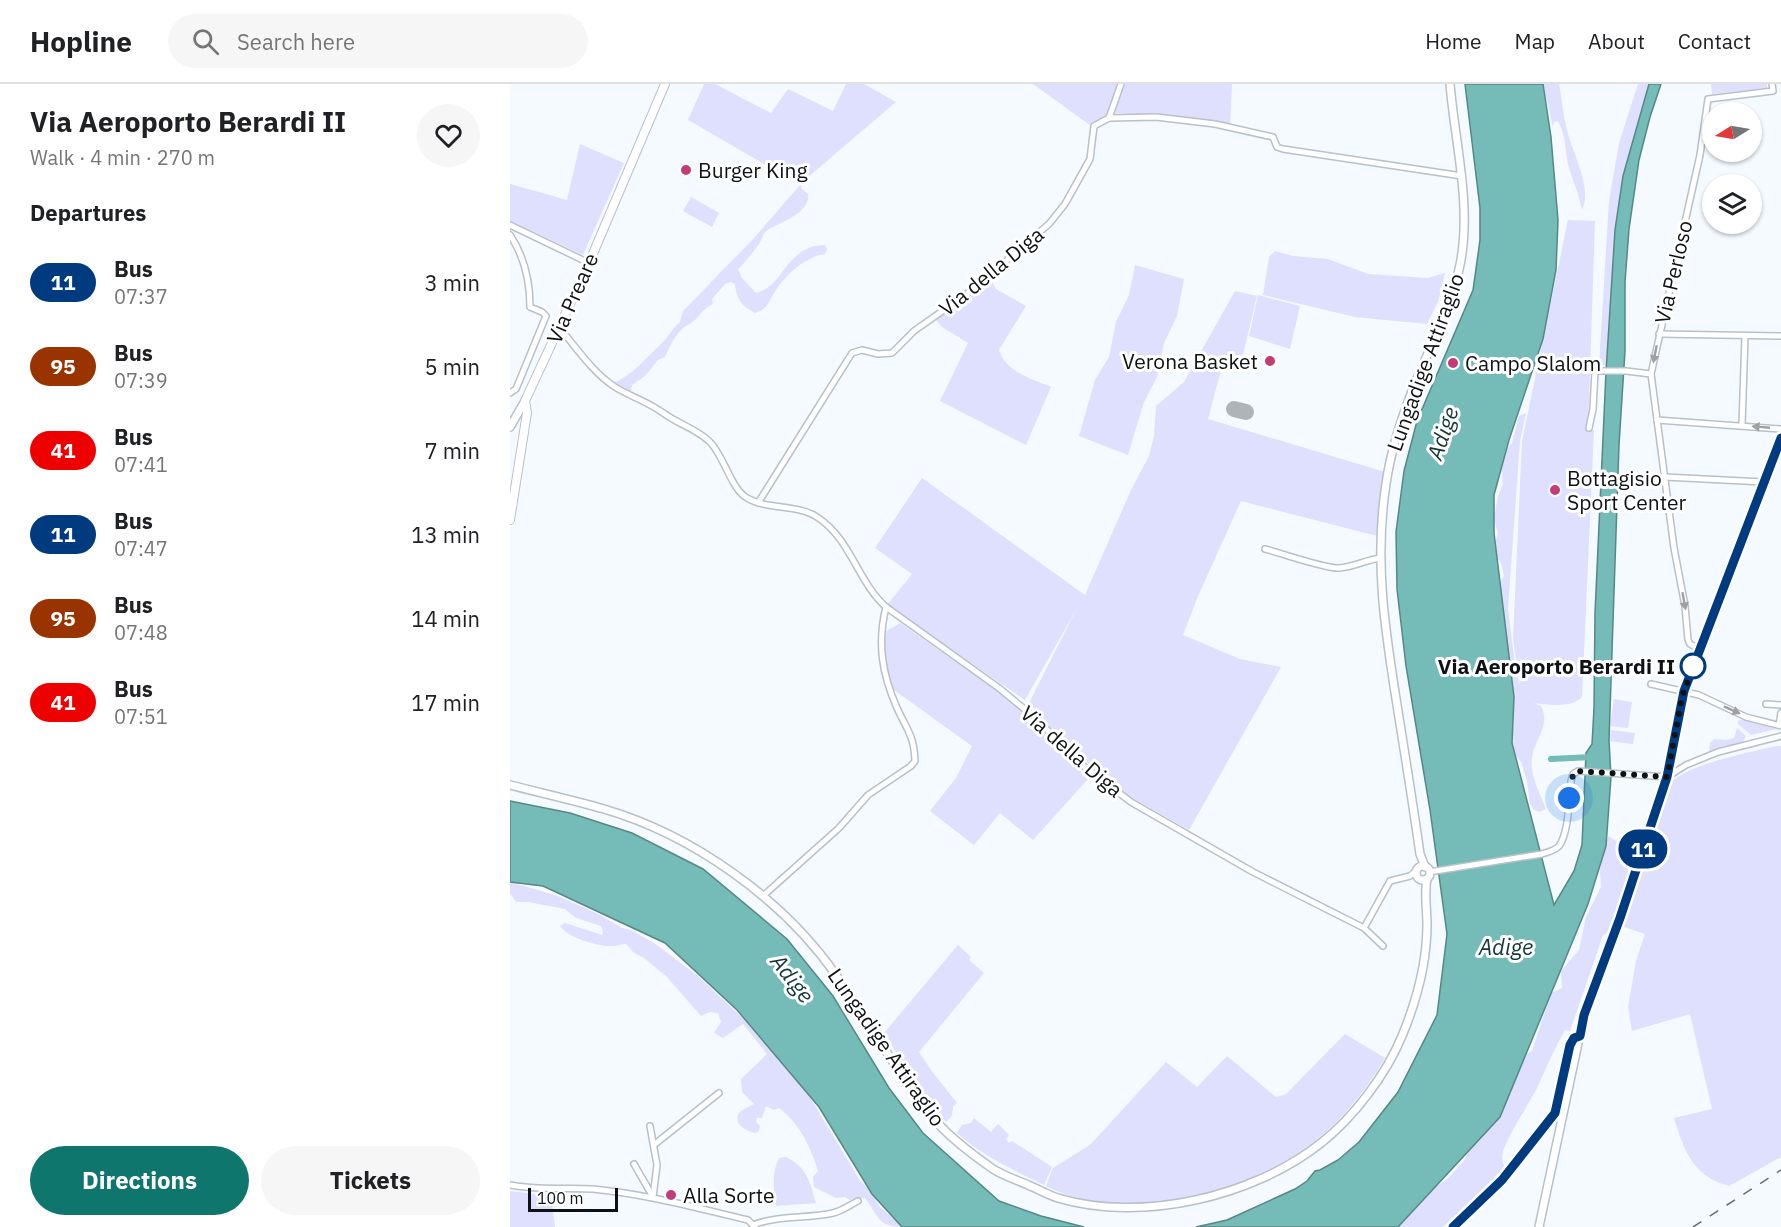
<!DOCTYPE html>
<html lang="en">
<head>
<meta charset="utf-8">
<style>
  :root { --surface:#fff; --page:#f6f6f6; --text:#202124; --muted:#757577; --line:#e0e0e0; --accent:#0f766e }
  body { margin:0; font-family:"IBM Plex Sans",sans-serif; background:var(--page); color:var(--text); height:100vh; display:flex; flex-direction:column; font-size:22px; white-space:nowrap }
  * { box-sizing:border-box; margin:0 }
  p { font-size:20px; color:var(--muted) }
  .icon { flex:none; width:33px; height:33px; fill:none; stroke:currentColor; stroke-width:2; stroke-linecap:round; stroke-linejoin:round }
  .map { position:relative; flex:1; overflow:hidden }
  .details { display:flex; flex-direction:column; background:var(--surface); width:510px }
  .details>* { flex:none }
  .badge { padding:0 12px; border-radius:20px; font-size:21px; line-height:39px }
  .needle { width:39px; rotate:259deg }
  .fabs { position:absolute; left:1192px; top:18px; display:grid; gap:12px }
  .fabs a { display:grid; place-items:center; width:60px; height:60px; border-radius:50%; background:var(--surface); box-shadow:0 2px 4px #0004; font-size:30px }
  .scale { position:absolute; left:18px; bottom:15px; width:90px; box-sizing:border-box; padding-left:6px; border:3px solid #0e1214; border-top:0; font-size:16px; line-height:21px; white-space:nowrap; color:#0e1214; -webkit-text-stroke:4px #fff; paint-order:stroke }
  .you { position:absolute; width:30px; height:30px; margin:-15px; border:4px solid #fff; border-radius:50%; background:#1a73e8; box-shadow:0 0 0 9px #1a73e833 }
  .map>.badge { position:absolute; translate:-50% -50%; box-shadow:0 0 0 3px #fff }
  h2 { padding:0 30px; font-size:22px; line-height:54px }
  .round { display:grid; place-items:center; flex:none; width:63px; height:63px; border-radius:32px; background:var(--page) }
  .head { display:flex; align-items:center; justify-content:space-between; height:102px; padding:0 30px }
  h1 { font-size:28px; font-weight:800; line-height:45px }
  .cta { display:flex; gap:12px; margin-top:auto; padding:12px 30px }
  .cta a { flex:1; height:69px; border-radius:36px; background:var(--accent); color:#fff; font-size:24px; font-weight:800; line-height:69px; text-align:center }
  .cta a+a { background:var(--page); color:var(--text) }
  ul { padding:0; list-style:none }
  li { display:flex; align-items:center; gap:18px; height:84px; padding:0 30px }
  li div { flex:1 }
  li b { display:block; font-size:22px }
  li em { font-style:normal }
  li .badge { min-width:66px; font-weight:700; text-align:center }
  header { display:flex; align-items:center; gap:36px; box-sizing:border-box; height:84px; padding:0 30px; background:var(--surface); border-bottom:2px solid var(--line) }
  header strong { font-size:28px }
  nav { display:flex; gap:33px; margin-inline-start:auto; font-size:21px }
  .search { width:420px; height:54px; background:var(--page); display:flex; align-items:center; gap:15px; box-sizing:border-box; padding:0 21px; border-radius:33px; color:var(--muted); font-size:22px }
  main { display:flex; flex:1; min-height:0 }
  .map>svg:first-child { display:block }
  .green { fill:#dfdffe }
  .water { fill:#75bbb7; stroke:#568886; stroke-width:1.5 }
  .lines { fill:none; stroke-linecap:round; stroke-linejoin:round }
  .canal { stroke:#75bbb7; stroke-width:6 }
  .taxiway { stroke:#aeb4b8; stroke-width:16 }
  .street-casing { stroke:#b7c1c9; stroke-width:8 }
  .secondary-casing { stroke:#b7c1c9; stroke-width:10 }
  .primary-casing { stroke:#b7c1c9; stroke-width:10 }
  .street { stroke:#fff; stroke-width:5 }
  .secondary { stroke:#fff; stroke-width:7 }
  .primary { stroke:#fff; stroke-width:8 }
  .rail { stroke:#696e71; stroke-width:1.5; stroke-dasharray:10 10; stroke-linecap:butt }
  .oneway { fill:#9fa0a1 }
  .line-casing { stroke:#fff; stroke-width:14 }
  .line { stroke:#003b80; stroke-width:9 }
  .walk { stroke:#0e1214; stroke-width:6; stroke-dasharray:0 10.8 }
  .poi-dot { fill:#c33b78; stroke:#fff; stroke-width:2 }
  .stop-dot { fill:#fff; stroke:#003b80; stroke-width:3 }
  .labels { text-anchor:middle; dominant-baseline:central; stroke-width:6; stroke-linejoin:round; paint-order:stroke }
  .poi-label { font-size:21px; fill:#0e1214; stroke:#fff; text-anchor:start }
  .street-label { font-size:21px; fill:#0e1214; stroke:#fff }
  .stop-label { font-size:21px; font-weight:bold; fill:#0e1214; stroke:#fff; text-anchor:end }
  .water-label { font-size:22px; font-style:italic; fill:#143735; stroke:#fff }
</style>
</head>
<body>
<header>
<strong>Hopline</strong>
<div class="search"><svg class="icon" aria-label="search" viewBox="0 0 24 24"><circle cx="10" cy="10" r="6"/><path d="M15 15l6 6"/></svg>Search here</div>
<nav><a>Home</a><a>Map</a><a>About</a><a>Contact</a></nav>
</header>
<main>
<section class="details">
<div class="head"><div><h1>Via Aeroporto Berardi II</h1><p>Walk · 4 min · 270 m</p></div><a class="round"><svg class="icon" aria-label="heart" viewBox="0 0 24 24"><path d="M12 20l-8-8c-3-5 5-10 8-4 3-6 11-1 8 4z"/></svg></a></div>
<h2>Departures</h2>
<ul>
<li><span class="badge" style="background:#003b80;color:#fff">11</span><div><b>Bus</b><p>07:37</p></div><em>3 min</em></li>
<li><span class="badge" style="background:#930;color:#fff">95</span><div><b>Bus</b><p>07:39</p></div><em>5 min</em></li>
<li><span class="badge" style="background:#e00;color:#fff">41</span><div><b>Bus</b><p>07:41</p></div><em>7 min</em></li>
<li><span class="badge" style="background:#003b80;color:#fff">11</span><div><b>Bus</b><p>07:47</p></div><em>13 min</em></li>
<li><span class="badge" style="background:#930;color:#fff">95</span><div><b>Bus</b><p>07:48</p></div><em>14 min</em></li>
<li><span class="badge" style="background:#e00;color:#fff">41</span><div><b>Bus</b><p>07:51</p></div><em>17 min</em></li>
</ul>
<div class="cta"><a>Directions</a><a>Tickets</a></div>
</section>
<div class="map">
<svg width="1271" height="1143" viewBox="0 0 1271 1143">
  <rect width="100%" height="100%" fill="#f4faff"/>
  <g class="green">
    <path d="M194 0H205L261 29 278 5 323 27 336 0H354L386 18 290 100 292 105 298 110C301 128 272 138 259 145 253 148 252 155 249 160 245 166 232 182 228 185L232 194 246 209C274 203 276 161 315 161L317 165 315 170C297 172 276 190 266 206 259 216 259 225 245 229 231 221 227 216 225 200L221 198 215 200 202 215 203 220C194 224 192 229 185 236 182 239 177 241 173 244 166 250 158 265 155 273L148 276 135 292 122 301 121 309 104 299C123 290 136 274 151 260 159 253 162 244 170 238L173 227 244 154 290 101 178 36Z"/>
    <polygon points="523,0 609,0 597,34 580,41"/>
    <polygon points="615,0 722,0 720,44 651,31 605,29"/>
    <path d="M1033 0H1049C1052 15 1053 31 1057 46 1062 68 1083 105 1072 126 1069 109 1062 96 1058 80 1055 65 1056 51 1048 37L1044 38 1043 43Z"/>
    <polygon points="1128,0 1139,0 1113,92 1105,146 1096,281 1089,282 1099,117 1109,59"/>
    <polygon points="1201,0 1257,0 1257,4 1202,10"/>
    <polygon points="70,60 114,79 73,171 0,137 0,100 57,116"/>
    <polygon points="181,113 209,129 202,143 173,127"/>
    <path d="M1058 136 1085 137 1078 346H1084L1072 613C1063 624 1037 621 1024 619L1031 622C1041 641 1025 655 1022 673 1019 689 1030 710 1036 725L1030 728 1024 726 1020 720 1017 697 1011 678 1004 669 998 639 1004 614 985 509 994 492 991 479 985 472 984 462 988 450 984 434 988 412 993 400 991 381 995 367 1002 359 1009 332 1016 329 1010 357 998 525 1006 588 1010 602 1003 555 1012 357Z"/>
    <polygon points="765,167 783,172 818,175 858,190 918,194 935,189 928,218 917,240 845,233 753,211 759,173"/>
    <polygon points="625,181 674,195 667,232 654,259 647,293 634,318 618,371 569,352 585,296 599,273 606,238 619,211"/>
    <path d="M477 189 486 205 516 222 489 266C496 288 522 295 541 303L516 361 430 317 458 259 432 243 422 232Z"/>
    <polygon points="725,207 747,212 732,275 715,271 698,335 875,388 867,452 731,417 688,512 673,551 730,575 771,583 679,746 612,708 559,663 519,619 567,524 515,616 377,521 402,490 365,464 412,394 575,511 621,406 639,372 644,352 646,322 674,298"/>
    <polygon points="748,211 790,222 780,265 739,252"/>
    <polygon points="390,539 512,624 578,695 523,756 490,729 464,761 420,727 446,694 462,662 384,606 374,580 375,548"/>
    <polygon points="1104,615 1122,618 1118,644 1100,642"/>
    <polygon points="1233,635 1235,636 1267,645 1241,651 1228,640 1228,637"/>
    <polygon points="1227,644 1236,652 1233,658 1199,668 1200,659 1204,655 1216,656 1224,654"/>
    <polygon points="1101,646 1125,649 1123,660 1099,657"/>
    <path d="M1266 662H1271V1073L1219 1102C1183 1093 1174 1066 1164 1034L1202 1025 1180 930 1122 947 1118 923 1126 877 1135 850 1111 842 1155 709C1157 706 1160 700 1163 697 1180 680 1241 668 1266 662Z"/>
    <path d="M1098 752 1127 770 1100 848 1093 851 1060 947 1055 946C1044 965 1036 985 1027 1004 1020 1019 992 1059 992 1074 992 1077 994 1080 994 1083L982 1097 933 1143H880L909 1113 936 1096 953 1078 1012 972 1022 967 1041 909 1052 904 1051 887 1069 866 1076 833 1091 803 1090 786Z"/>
    <path d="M0 798 48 812 88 830 112 844 121 846 144 859 188 892 239 940 295 1005 349 1095 362 1109 370 1123 393 1143C367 1143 369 1132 355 1114L340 1116 335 1113 326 1114 304 1103 303 1093 308 1087C301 1063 289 1039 269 1024L264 1026 256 1022 252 1034H247L246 1038 250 1042 249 1047 246 1049C237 1048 221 1039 230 1028 233 1025 240 1022 244 1020L232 1008 231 995 257 970 233 940 213 954 204 949 211 938 208 929 200 928 191 932 156 892 134 874 123 868 116 860C111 860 107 862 102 862 89 863 56 853 50 842L55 839 89 850 92 851 93 848 91 842 66 834 55 825 18 818H6L0 809Z"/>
    <polygon points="448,861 461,873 459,876 474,889 409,968 421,986 447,1019 443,1023 442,1032 436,1038 404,998 374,949"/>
    <path d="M835 950 875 974C855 1007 832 1037 801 1060 732 1110 616 1142 536 1102L543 1084 580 1061 656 978 687 1003 717 972 766 1013 776 1010Z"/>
    <path d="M464 1034 481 1048 488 1040 499 1051 496 1056 499 1059 502 1057 542 1083 534 1101C504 1086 472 1072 447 1049L452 1041 461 1039Z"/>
    <path d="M276 1073C297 1083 300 1098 306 1119L266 1122C264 1105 261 1090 269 1074Z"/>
    <polygon points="0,1107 41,1112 45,1143 0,1143"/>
  </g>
  <g class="water">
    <polygon points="955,0 1033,0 1041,53 1048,136 1046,186 1033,255 999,356 984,411 984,449 1004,613 1002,659 1044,821 1064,787 1072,761 1076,669 1082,660 1084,624 1085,529 1096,288 1105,146 1113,92 1139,0 1151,0 1140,33 1129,76 1119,145 1115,198 1115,267 1109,361 1099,656 1101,693 1096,762 1078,820 990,1033 888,1143 686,1143 717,1136 785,1105 797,1097 805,1087 810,1086 828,1076 849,1058 888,1008 927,931 937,850 920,726 896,582 887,505 886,448 894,387 907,337 963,206 970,156 970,124"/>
    <polygon points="0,717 60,729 122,749 193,785 277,855 323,912 379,1004 413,1049 489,1117 531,1132 574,1143 392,1143 362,1110 309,1023 227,926 155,859 33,802 0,798"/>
  </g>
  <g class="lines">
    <polyline class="canal" points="1041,675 1082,673"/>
    <polyline class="taxiway" points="724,325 736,328"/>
    <g class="street-casing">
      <g id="street">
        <polyline points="599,34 646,33 705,40 763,53 767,63 773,65 952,92"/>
        <polyline points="0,141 79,179"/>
        <path d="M0 151C14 172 20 197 20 223L32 228 36 232 6 305 0 309"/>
        <path d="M49 243C66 263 82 288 105 303 116 310 130 315 142 322 148 325 154 330 161 334 174 342 189 347 200 358 214 372 221 405 237 414 258 426 287 420 307 433 341 455 347 497 376 523L489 604 530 638 552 662 576 684 621 718 743 788 854 844 880 797 900 792 906 787"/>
        <polyline points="1149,250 1271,252"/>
        <polyline points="1141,290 1190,71 1198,15 1263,7 1262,0"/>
        <polyline points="1147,336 1271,345"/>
        <polyline points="1232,341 1235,252"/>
        <polyline points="1079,344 1083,325 1085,287 1116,287 1141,290 1164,464 1175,522 1178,556 1180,560 1189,565"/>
        <polyline points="1155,393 1253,398"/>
        <polyline points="248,419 342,269 352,266 368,270 382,269 404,247 462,206 539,140 555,120 580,75 584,42 599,34 611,0"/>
        <path d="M755 465C771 469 816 485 829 484 843 483 856 476 870 474"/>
        <polyline points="1141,600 1189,611 1236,633 1271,642"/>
        <polyline points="1256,620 1271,621"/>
        <polyline points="1269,641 1271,629"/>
        <path d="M919 788 1032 770C1038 768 1044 767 1049 762 1059 749 1059 714 1061 697L1063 690 1068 687 1157 693 1176 681 1208 668 1271 652"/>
        <path d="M253 812 329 744 358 711 401 682 405 677C404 651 397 646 387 624 372 590 367 559 376 523"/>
        <polyline points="854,844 873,862"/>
        <polyline points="140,1042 147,1081 143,1113"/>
        <polyline points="145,1060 209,1009"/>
        <polyline points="124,1080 143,1113"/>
        <path d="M0 1101C30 1107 54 1103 83 1105 136 1110 187 1124 238 1136L245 1143"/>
        <path d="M243 1141C268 1131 296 1135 323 1129 332 1127 340 1121 348 1117"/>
        <polyline points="943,1143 992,1096 1045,1029 1060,961 1064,954 1070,952"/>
      </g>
    </g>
    <g class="secondary-casing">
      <g id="secondary">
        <polyline points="0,343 15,317"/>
        <path d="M0 701C31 709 63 716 94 725 183 751 273 815 326 891 360 938 387 990 424 1035 440 1054 463 1071 483 1085 494 1092 507 1096 518 1101 528 1105 538 1111 548 1114 631 1139 743 1113 811 1059 843 1034 876 991 892 952 907 916 917 880 917 840 917 825 914 810 917 795"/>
        <circle cx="913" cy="789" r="7"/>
        <path d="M915 783 910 770C903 720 895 671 887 621 875 546 864 477 876 400 881 364 893 329 907 295 922 258 942 221 950 181 962 121 945 60 940 0"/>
        <polyline points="1029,1143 1074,931 1150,718 1157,693 1174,607 1271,353"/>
      </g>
    </g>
    <g class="primary-casing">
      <polyline id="primary" points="0,436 17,329 15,317 79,179 155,0"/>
    </g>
    <use href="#street" class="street"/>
    <use href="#secondary" class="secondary"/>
    <use href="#primary" class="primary"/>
    <polyline class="rail" points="1183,1143 1271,1086"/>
  </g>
  <defs><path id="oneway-solid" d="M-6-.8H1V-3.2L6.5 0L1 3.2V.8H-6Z" transform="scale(1.5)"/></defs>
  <g class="oneway">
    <use href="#oneway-solid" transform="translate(1145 270) rotate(101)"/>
    <use href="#oneway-solid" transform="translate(1251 343) rotate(-175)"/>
    <use href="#oneway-solid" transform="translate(1174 517) rotate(80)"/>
    <use href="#oneway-solid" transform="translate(1222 626) rotate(24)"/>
  </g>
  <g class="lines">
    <g class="line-casing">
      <polyline id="line" points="943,1143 992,1096 1045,1029 1060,961 1064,954 1070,952 1074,931 1110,834 1157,693 1174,607 1271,354"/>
    </g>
    <use href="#line" class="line"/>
    <polyline class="walk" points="1059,714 1063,690 1068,687 1157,693 1172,613 1184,579 1183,582"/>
  </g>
  <g class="poi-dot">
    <circle cx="176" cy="86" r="6"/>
    <circle cx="760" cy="277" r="6"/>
    <circle cx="943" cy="279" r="6"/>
    <circle cx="1045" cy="406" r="6"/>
    <circle cx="161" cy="1111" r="6"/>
  </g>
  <circle class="stop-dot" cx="1183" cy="582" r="12"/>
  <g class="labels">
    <g class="poi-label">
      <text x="188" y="86">Burger King</text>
      <text x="748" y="277" text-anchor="end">Verona Basket</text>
      <text x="955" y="279">Campo Slalom</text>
      <text x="1057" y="394">Bottagisio<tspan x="1057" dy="24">Sport Center</tspan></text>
      <text x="173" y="1111">Alla Sorte</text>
    </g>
    <g class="street-label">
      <text transform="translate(481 187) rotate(-39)">Via della Diga</text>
      <text transform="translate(1163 188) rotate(-77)">Via Perloso</text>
      <text transform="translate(62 214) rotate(-66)">Via Preare</text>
      <text transform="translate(915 278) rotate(-70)">Lungadige Attiraglio</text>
      <text transform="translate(562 667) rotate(41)">Via della Diga</text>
      <text transform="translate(377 963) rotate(55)">Lungadige Attiraglio</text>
    </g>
    <g class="stop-label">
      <text x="1165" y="582">Via Aeroporto Berardi II</text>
    </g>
    <g class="water-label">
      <text transform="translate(932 349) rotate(-71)">Adige</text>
      <text x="996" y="862">Adige</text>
      <text transform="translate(283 894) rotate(52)">Adige</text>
    </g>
  </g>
</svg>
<div class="fabs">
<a><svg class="needle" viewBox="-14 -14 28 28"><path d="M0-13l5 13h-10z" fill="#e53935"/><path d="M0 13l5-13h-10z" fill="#757577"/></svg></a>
<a><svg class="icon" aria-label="layers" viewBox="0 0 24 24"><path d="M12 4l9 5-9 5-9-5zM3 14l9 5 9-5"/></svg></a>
</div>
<div class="scale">100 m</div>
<div class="you" style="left:1059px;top:714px"></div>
<b class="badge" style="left:1133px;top:765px;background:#003b80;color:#fff">11</b>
</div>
</main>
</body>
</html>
